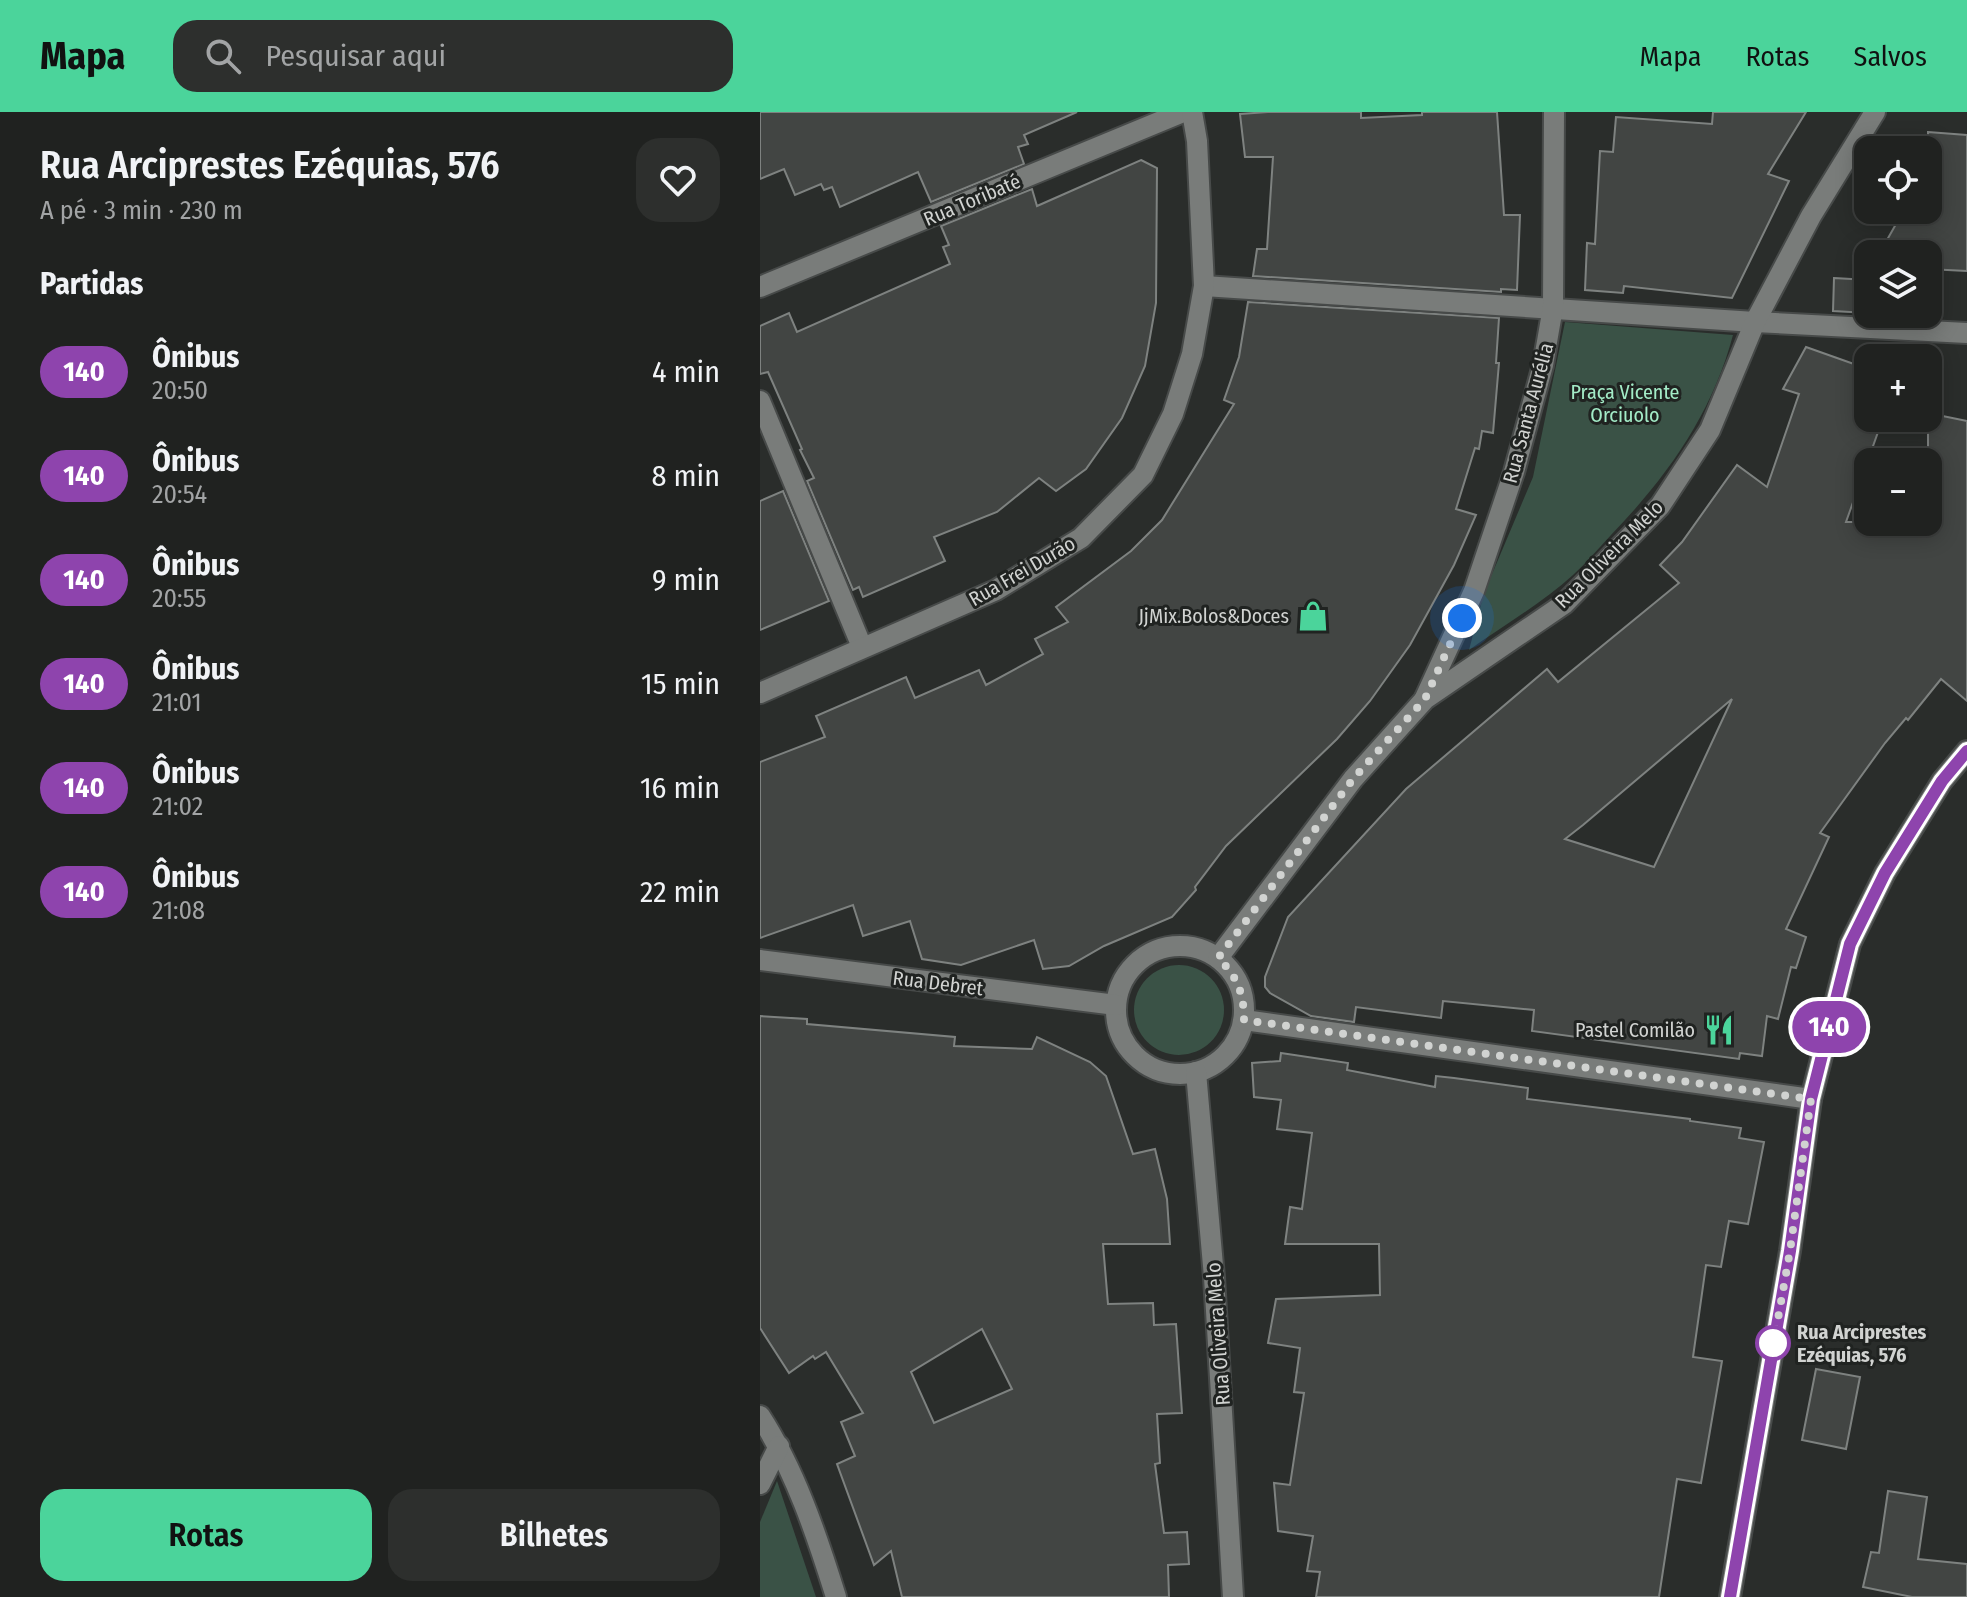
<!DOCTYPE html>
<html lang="pt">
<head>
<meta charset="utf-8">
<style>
  :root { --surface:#202220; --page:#2d2f2d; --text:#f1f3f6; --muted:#a2a4a5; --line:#3d3f3e; --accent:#4bd49b }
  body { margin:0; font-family:"Fira Sans Condensed",sans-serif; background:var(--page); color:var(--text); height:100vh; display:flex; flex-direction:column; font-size:30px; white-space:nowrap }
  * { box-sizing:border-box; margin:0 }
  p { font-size:26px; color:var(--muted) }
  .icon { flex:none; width:44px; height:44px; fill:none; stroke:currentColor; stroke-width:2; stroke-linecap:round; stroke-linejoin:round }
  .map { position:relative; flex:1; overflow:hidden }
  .details { display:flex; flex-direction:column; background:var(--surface); width:760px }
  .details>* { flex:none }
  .badge { padding:0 16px; border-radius:26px; font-size:28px; line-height:52px }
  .fabs { position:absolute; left:1094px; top:24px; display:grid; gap:16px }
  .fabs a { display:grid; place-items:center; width:88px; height:88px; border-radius:16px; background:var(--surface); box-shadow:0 4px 20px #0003,0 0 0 2px var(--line); font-size:40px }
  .you { position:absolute; width:40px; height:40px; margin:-20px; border:6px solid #fff; border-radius:50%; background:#1a73e8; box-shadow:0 0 0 12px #1a73e833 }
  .map>.badge { position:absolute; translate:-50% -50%; box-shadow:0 0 0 4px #fff }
  h2 { padding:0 40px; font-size:30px; line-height:72px }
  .round { display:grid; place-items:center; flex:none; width:84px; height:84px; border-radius:24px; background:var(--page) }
  .head { display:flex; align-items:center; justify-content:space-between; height:136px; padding:0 40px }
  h1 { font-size:38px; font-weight:600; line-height:60px }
  .action { display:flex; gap:16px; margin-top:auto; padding:16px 40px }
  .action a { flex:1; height:92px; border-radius:24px; background:var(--accent); color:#111; font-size:32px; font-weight:600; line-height:92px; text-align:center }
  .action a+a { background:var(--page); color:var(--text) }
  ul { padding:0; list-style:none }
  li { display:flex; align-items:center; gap:24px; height:104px; padding:0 40px }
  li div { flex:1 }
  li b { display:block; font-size:30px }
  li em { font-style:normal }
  li .badge { min-width:88px; font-weight:700; text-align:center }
  header { display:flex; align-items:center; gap:48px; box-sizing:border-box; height:112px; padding:0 40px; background:var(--accent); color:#111 }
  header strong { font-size:38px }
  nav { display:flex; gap:44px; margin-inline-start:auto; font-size:28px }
  .search { width:560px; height:72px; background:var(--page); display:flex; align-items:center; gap:20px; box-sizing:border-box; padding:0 28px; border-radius:24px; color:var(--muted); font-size:30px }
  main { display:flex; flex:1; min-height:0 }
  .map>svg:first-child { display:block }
  .park { fill:#3a5246 }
  .building { fill:#424543; stroke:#7e8280; stroke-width:2; fill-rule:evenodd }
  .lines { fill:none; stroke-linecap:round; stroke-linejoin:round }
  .minor-casing { stroke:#474a49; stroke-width:24 }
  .minor { stroke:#797c7a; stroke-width:20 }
  .line-casing { stroke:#fff; stroke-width:18 }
  .line { stroke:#8e44ad; stroke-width:12 }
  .walk { stroke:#d1d3d1; stroke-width:8; stroke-dasharray:0 14.4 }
  .stop-dot { fill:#fff; stroke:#8e44ad; stroke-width:4 }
  .labels { text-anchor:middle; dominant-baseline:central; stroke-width:6; stroke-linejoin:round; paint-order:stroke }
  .street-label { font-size:20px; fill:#d1d3d1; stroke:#202321 }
  .park-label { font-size:20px; fill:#a3ebc7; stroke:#202321 }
  .poi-label { font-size:20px; fill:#d1d3d1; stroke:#202321; text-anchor:end }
  .stop-label { font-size:20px; font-weight:bold; fill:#d1d3d1; stroke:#202321; text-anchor:start }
</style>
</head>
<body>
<header>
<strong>Mapa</strong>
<div class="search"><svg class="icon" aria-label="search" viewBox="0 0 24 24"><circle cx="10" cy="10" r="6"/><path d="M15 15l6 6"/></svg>Pesquisar aqui</div>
<nav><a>Mapa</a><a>Rotas</a><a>Salvos</a></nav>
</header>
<main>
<section class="details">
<div class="head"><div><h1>Rua Arciprestes Ezéquias, 576</h1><p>A pé · 3 min · 230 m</p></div><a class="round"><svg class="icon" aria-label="heart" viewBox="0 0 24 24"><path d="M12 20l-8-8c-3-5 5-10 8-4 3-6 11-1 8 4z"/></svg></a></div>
<h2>Partidas</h2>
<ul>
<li><span class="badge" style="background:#8e44ad;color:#fff">140</span><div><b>Ônibus</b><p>20:50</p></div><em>4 min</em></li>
<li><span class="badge" style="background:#8e44ad;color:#fff">140</span><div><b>Ônibus</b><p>20:54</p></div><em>8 min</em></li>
<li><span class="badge" style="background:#8e44ad;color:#fff">140</span><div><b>Ônibus</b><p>20:55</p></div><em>9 min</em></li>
<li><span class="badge" style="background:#8e44ad;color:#fff">140</span><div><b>Ônibus</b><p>21:01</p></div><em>15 min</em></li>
<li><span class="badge" style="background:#8e44ad;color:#fff">140</span><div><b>Ônibus</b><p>21:02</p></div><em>16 min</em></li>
<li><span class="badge" style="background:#8e44ad;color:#fff">140</span><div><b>Ônibus</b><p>21:08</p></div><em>22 min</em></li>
</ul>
<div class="action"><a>Rotas</a><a>Bilhetes</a></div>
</section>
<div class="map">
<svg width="1207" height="1485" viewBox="0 0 1207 1485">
  <rect width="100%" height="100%" fill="#2a2d2b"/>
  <g class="park">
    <path d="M805 210 973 223C952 302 907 365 851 423 838 437 826 451 813 463 782 491 743 514 709 538L724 481 773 365Z"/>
    <circle cx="419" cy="898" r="45"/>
    <polygon points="17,1369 56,1485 0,1485 0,1410"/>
  </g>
  <g class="building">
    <polygon points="0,0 317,0 264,23 268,32 258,35 264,52 171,90 158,60 80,95 72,75 64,78 61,72 35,83 24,57 0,67"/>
    <polygon points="508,0 601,0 601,6 662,3 662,0 737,0 744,103 760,103 757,178 741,177 741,180 493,164 497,137 507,137 513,45 485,45 480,2"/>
    <polygon points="953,0 1046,0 1008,62 1029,69 972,186 864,174 863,181 825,178 827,131 835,132 840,39 853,40 856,5 952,12"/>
    <polygon points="1168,20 1207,23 1207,159 1168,157 1168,142 1119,142 1144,98 1168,98"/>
    <polygon points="381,48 397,56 396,191 385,254 362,306 326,357 296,379 279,366 237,400 174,425 185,449 103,485 99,475 93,478 47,369 54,366 40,338 42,337 8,260 0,262 0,214 29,201 37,220 190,152 183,135 189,133 181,114 272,77 277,94"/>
    <polygon points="1074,166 1108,168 1108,201 1073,199"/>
    <polygon points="488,190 739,206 736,251 739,251 733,321 722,319 719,337 715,336 696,397 716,403 694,453 650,533 610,589 577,627 466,734 435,775 436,778 412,805 344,834 309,854 283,857 274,828 201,853 162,847 150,809 103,824 93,793 0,826 0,650 65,625 56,604 146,565 155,586 219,558 226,573 283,542 275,527 308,510 296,495 371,439 402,408 474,292 464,288 479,245"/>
    <path d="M1046 235 1108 257V306H1123L1086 410H1168V301L1207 309V589L1181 567 1148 608 1146 606 1125 631 1060 721 1069 725 1026 817 1046 825 1036 856 1031 855 1018 907 1007 904 1002 944 980 941 979 947 772 919 774 898 683 889 681 906 596 895 594 910 551 904 510 881 505 875V865L528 805 646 677 787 557 798 570 919 471 900 453 922 430 977 353 1007 375 1039 282 1023 277ZM972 587 894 755 805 727 823 713Z"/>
    <polygon points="23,379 69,489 0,518 0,389"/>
    <path d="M0 904 47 907V912L195 925 194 934 272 937 277 925 330 950 346 964 373 1042 395 1037 407 1087 410 1132H343L348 1192 393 1191 394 1213 416 1212 422 1301 397 1302 400 1351 395 1352 404 1421 427 1420 429 1452 408 1453 409 1485H142L131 1439 114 1453 77 1352 95 1344 81 1310 103 1301 66 1240 55 1247 53 1244 29 1261 0 1216ZM222 1217 252 1277 174 1311 151 1260Z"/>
    <polygon points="521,941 588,951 587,958 675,975 676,964 694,966 768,976 767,987 930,1007 930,1009 981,1016 979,1026 1004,1030 988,1112 969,1109 961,1155 946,1153 933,1245 962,1249 941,1371 917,1367 899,1485 556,1485 560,1460 547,1459 553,1424 518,1419 514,1371 530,1373 544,1281 534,1280 540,1236 508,1231 516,1187 620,1183 619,1132 525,1132 530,1095 542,1097 552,1021 517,1017 521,988 494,985 492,951 520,949"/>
    <polygon points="1056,1257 1100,1265 1086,1337 1042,1328"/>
    <polygon points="1128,1379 1167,1385 1158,1447 1207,1452 1207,1485 1152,1485 1103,1475 1111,1440 1119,1441"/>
  </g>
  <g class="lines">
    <g class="minor-casing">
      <g id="minor">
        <polyline points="444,174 995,210 1207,221"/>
        <polyline points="0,175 423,0"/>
        <polyline points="0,289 102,535"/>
        <polyline points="0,581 236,478 321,426 383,363 413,302 432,242 444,174 437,29 432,0"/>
        <polyline points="665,586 714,479 754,360 783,253 793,195 794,0"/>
        <circle cx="420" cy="898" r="64"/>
        <polyline points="458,846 593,667 665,587 804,492 900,394 950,318 995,210 1051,104 1115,0"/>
        <polyline points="0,848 356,893"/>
        <polyline points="484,908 1051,987"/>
        <polyline points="436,960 454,1165 473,1485"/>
        <path d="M0 1304C35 1358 57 1424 76 1485"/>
        <polyline points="0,1372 19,1334"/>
        <polyline points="970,1485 1030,1139 1051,987 1090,832 1125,761 1182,669 1207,639"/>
      </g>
    </g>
    <use href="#minor" class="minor"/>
  </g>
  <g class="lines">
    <g class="line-casing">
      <polyline id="line" points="970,1485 1030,1139 1051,987 1090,832 1125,761 1182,669 1207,639"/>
    </g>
    <use href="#line" class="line"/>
    <path class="walk" d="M702 506 665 587 593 667 458 846C477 864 484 881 484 908L1051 987 1030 1139 1013 1235V1231"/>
  </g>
  <defs>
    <g id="shop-bare" transform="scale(2.4)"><path d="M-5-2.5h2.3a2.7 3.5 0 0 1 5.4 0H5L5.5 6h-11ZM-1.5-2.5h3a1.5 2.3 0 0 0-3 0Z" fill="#4bd49b" stroke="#202321" stroke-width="2.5" paint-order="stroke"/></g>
    <g id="restaurant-bare" transform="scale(2.4)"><path d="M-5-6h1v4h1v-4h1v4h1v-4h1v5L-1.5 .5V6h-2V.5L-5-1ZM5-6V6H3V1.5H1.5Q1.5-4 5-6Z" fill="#4bd49b" stroke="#202321" stroke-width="2.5" paint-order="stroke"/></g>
  </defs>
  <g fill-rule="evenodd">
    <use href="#shop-bare" x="553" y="504"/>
    <use href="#restaurant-bare" x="959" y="918"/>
  </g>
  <circle class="stop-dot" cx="1013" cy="1231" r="16"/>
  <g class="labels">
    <g class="street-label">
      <text transform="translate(212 88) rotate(-23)">Rua Toribaté</text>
      <text transform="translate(768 301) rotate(-75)">Rua Santa Aurélia</text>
      <text transform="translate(849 442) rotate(-45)">Rua Oliveira Melo</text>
      <text transform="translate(262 459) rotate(-30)">Rua Frei Durão</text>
      <text transform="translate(178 871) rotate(7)">Rua Debret</text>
      <text transform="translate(458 1222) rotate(-94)">Rua Oliveira Melo</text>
    </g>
    <g class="park-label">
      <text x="865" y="280">Praça Vicente<tspan x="865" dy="23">Orciuolo</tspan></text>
    </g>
    <g class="poi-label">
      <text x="529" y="504">JjMix.Bolos&amp;Doces</text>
      <text x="935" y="918">Pastel Comilão</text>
    </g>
    <g class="stop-label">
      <text x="1037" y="1220">Rua Arciprestes<tspan x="1037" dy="23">Ezéquias, 576</tspan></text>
    </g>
  </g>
</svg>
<div class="fabs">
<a><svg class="icon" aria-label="locate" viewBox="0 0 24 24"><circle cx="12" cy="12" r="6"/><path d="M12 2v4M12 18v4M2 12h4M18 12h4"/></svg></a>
<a><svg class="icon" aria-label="layers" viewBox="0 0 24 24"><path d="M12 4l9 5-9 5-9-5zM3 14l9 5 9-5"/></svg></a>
<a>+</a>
<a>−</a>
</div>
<div class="you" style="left:702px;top:506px"></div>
<b class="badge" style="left:1069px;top:915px;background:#8e44ad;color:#fff">140</b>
</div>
</main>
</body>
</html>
